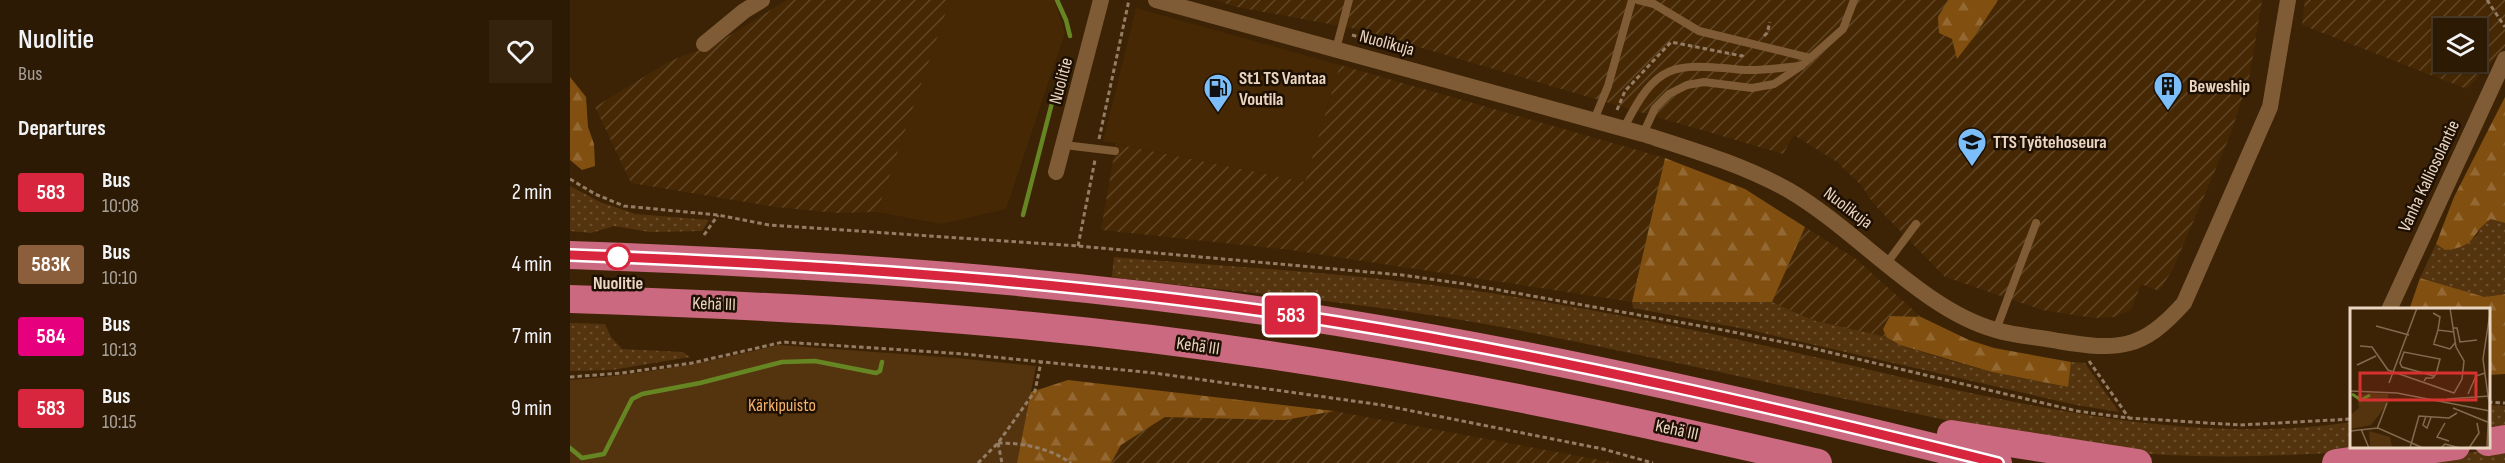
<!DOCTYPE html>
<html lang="en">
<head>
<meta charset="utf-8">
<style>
  :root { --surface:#2d1a04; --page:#35230e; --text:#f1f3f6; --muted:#a7a19a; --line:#483826 }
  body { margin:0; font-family:"Sofia Sans Condensed",sans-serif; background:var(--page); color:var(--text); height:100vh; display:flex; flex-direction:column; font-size:22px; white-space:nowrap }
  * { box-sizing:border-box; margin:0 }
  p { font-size:20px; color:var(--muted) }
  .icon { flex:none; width:33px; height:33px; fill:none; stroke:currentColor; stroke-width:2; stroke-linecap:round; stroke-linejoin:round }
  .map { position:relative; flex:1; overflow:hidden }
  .sheet { display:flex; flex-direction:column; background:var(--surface); width:570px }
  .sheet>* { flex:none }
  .badge { padding:0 12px; border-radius:4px; font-size:21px; line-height:39px }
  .buttons { position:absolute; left:1863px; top:18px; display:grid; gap:12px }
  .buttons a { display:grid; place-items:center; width:54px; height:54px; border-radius:0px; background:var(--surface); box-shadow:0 2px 4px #0004,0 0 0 2px var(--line); font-size:30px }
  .map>.badge { position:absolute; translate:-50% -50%; box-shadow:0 0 0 3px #fff }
  h2 { padding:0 18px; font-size:22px; line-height:54px }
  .round { display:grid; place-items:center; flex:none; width:63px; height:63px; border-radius:0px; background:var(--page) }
  .summary { display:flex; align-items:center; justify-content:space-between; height:102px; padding:0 18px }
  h1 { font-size:28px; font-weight:600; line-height:45px }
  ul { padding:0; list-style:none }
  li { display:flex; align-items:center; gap:18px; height:72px; padding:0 18px }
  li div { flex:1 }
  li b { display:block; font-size:22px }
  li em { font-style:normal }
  li .badge { min-width:66px; font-weight:700; text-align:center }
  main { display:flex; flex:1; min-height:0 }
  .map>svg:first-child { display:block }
  .built { fill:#462904 }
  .industrial { fill:url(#industrial-furrows); fill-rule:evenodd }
  .grass { fill:url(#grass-dots) }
  .forest { fill:url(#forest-firs) }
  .green { fill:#54340e }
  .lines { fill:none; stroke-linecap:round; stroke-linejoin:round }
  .stream { stroke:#658623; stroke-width:4.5 }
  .path { stroke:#947d64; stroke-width:3; stroke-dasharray:4.5 3; stroke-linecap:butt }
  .lane { stroke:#7f5c36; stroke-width:8 }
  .street { stroke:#7f5c36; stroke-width:16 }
  .highway { stroke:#cb6980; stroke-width:28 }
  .line-casing { stroke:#fff; stroke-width:14 }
  .line { stroke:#d7263d; stroke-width:9 }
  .stop-dot { fill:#fff; stroke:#d7263d; stroke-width:3 }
  .labels { text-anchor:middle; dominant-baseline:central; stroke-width:5; stroke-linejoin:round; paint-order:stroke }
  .street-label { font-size:18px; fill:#ead5c1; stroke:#1d0f02 }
  .poi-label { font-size:18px; font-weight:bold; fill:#ead5c1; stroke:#1d0f02; text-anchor:start }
  .stop-label { font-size:18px; font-weight:bold; fill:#ead5c1; stroke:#1d0f02 }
  .park-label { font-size:18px; fill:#f3b16b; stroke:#1d0f02 }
  .inset-river { fill:none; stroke:#658623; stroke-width:3 }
  .inset-road { fill:none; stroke:#826a50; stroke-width:1.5 }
  .view { fill:#d73130; fill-opacity:0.15; stroke:#d73130; stroke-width:3 }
  .inset-edge { fill:none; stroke:#ead5c1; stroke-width:3 }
</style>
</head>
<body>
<main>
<section class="sheet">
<div class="summary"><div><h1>Nuolitie</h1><p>Bus</p></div><a class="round"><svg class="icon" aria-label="heart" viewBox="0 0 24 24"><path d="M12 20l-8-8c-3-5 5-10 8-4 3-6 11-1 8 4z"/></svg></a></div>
<h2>Departures</h2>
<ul>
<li><span class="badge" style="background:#d7263d;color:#fff">583</span><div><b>Bus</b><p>10:08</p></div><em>2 min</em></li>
<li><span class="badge" style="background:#8b5e3c;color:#fff">583K</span><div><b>Bus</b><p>10:10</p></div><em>4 min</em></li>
<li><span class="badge" style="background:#e6007e;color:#fff">584</span><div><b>Bus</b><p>10:13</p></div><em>7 min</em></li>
<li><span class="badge" style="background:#d7263d;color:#fff">583</span><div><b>Bus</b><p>10:15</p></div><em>9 min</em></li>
</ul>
</section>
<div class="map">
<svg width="1935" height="463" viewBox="0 0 1935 463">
  <defs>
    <pattern id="industrial-furrows" width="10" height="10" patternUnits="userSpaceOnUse" patternTransform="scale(1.5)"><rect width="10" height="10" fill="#462904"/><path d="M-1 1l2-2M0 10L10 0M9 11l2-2" fill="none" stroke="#614727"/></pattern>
    <pattern id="grass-dots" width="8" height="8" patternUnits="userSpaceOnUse" patternTransform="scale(1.5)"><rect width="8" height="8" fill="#54340e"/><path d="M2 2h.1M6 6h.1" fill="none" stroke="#6d502f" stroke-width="1.8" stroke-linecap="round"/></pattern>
    <pattern id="forest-firs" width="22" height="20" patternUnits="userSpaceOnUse" patternTransform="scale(1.5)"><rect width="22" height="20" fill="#815011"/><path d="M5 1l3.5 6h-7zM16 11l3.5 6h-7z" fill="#936832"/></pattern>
  </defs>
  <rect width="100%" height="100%" fill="#3c2305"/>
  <g class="built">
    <polygon points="380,0 484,0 495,33 436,209 371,224 307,212"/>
    <polygon points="566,8 770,65 735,182 533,141"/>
  </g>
  <g class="industrial">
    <polygon points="217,0 380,0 307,212 267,213 206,207 61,183 25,107 98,62 149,42"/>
    <polygon points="645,0 1692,0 1680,74 1661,133 1603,269 1589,291 1571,284 1561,310 1545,317 1524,318 1472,310 1375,277 1303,203 1292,186 1267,162 1224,135 1213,154 787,29 667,7"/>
    <path d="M1735 0H1935V48L1897 89 1732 25ZM1874 28H1906V62H1874Z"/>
    <polygon points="770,65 1095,158 1062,302 721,250 531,230 546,144 735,182"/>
    <polygon points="1235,227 1286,259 1351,317 1315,323 1313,329 1316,337 1242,320 1202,302"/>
    <polygon points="764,411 1041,462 1046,463 541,463 551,445 595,417 715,419"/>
  </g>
  <g class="grass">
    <polygon points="0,186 30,202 66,214 139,220 132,231 80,232 44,226 21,233 0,231"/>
    <polygon points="1921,219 1935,223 1935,294 1915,297 1850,278 1866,244 1875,250 1906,237 1913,224"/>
    <path d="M544 257C636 265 729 270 820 280 912 290 1004 306 1094 324 1184 342 1274 364 1364 385 1502 415 1641 443 1782 422V446L1785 451C1722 456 1659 458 1596 455 1516 450 1430 431 1352 415 1214 387 1076 355 937 328 807 303 673 293 542 277Z"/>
    <polygon points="1062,302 1202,302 1242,320 1316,337 1330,345 1368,357 1422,372 1497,387 1501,362 1515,363 1549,412 1506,405 1180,330 1063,308"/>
    <polygon points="0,323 35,324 41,337 52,349 113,352 120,357 42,370 0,371"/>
    <polygon points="1918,405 1935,406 1935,428 1919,430"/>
    <polygon points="1935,447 1935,463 1834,463"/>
  </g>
  <g class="forest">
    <polygon points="1378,0 1428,0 1404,37 1387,59 1382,39 1369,33 1368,17"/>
    <polygon points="0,77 16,97 18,127 24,144 25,166 12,170 0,160"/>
    <path d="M1935 97V223L1921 219C1900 233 1908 247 1875 250L1866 244 1884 197Z"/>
    <polygon points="1095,158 1175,189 1235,227 1202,302 1062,302"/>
    <polygon points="1850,278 1915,297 1935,294 1935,374 1919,375 1918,310 1839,310"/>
    <polygon points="1320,316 1351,317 1399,340 1424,348 1501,362 1498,387 1422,372 1330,345 1316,337 1313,329"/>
    <polygon points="498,380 764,411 715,420 595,417 551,445 541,463 385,463 434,401"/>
  </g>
  <path class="green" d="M208 345 387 358 466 366 447 463H0V380C71 375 139 362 208 345Z"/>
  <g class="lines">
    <g class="stream">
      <polyline points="487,0 496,20 500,36"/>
      <polyline points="453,215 492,64"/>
      <polyline points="0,448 12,458 34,454 62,399 72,394 130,383 212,362 245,361 306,373 310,371 312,362"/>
    </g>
    <g class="path">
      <polyline points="1917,0 1935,27"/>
      <polyline points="782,35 842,52"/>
      <polyline points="1194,36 1197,33 1200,22"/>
      <polyline points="1047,110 1055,91 1101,42 1172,56 1175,53"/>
      <polyline points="529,139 559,0"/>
      <polyline points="0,179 25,194 54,206 148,215 199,225 508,246 832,275 895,284 1153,330 1237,347 1507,411 1559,418 1670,425 1782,419"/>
      <polyline points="134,235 148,215"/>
      <polyline points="508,246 525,160"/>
      <polyline points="1519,361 1559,418"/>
      <polyline points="0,377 52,373 122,363 213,342 393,354 584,373 812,405 1033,449 1083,463"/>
      <polyline points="1918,402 1935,403"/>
      <path d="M428 443C454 443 479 448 501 463"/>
      <polyline points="428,443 432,463"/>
      <polyline points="408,463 428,443 465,391 471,362"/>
    </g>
    <g class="lane">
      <polyline points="1068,0 1084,4 1129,31 1240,58"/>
      <polyline points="766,49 779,0"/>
      <polyline points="1024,120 1038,86 1062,0"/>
      <path d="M1054 128C1088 59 1105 64 1175 70 1193 71 1213 67 1231 66"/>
      <polyline points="1073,134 1085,108 1099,94 1117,85 1134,82 1182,88 1204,84 1231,66 1273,29 1284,0"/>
      <polyline points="494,145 545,151"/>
      <polyline points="1317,263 1346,224"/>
      <polyline points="1426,330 1466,223"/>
    </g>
    <g class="street">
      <path d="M586 0 1073 134C1123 150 1174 165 1220 191 1288 231 1353 310 1426 330 1446 336 1468 337 1488 341 1549 351 1572 350 1614 303L1700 107 1718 0"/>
      <polyline points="134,44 174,11 192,0"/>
      <polyline points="486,172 531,0"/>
      <polyline points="1819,310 1935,59"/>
    </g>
    <g class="highway">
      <path d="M0 255C257 264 513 281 767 322 990 358 1209 409 1428 463"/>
      <path d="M0 299C154 304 308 311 462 326 727 351 989 402 1248 463"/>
      <polyline points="1381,434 1568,463"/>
      <polyline points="1918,442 1935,439"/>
      <polyline points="1766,463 1886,446"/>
    </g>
  </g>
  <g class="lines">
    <g class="line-casing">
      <path id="line" d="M0 255C257 265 513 281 767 322 990 358 1210 409 1428 463"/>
    </g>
    <use href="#line" class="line"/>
  </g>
  <defs>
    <g id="building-pin" transform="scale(1.5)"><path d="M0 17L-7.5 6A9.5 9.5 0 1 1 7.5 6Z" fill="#7cbef9" stroke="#1d0f02"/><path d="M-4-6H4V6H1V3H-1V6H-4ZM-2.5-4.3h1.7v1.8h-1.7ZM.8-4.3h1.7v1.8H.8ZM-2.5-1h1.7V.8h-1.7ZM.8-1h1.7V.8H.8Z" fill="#111"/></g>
    <g id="fuel-pin" transform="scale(1.5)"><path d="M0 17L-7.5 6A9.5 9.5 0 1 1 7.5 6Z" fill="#7cbef9" stroke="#1d0f02"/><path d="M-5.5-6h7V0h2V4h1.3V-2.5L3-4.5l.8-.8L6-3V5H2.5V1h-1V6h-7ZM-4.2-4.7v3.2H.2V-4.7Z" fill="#111"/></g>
    <g id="school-pin" transform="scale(1.5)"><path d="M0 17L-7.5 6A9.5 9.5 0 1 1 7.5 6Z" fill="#7cbef9" stroke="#1d0f02"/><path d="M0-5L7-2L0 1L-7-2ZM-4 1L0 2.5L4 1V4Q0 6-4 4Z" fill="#111"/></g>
  </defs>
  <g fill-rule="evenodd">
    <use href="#building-pin" x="1598" y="86"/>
    <use href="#fuel-pin" x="648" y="88"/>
    <use href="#school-pin" x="1402" y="142"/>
  </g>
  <circle class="stop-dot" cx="48" cy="257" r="12"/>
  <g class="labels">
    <g class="street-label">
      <text transform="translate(817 43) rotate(15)">Nuolikuja</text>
      <text transform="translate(491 81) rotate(-75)">Nuolitie</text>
      <text transform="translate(1859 176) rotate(-65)">Vanha Kalliosolantie</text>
      <text transform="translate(1278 208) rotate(37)">Nuolikuja</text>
      <text transform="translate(144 304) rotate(2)">Kehä III</text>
      <text transform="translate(628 346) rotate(8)">Kehä III</text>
      <text transform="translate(1107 430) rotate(12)">Kehä III</text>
    </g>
    <g class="poi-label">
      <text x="669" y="78">St1 TS Vantaa<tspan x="669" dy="21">Voutila</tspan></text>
      <text x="1619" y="86">Beweship</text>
      <text x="1423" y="142">TTS Työtehoseura</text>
    </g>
    <g class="stop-label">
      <text x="48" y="283">Nuolitie</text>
    </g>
    <g class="park-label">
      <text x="212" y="405">Kärkipuisto</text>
    </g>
  </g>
  <g transform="translate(1780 308)">
    <rect width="140" height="140" fill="#3c2305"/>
    <path d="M23 85 38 86 39 94 21 117 0 121V107L9 100 7 87ZM19 123 40 129 42 139H20Z" fill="#54340e"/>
    <path class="inset-river" d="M2 86 11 92 20 87"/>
    <path class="inset-road" d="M72 0H105M83 5 90 9 88 22M26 18 59 27M103 20H107L110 34 127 32M84 35 88 22 104 24M83 36 100 41 105 35M10 38 22 39 38 62 104 85 112 71 114 53 106 39 100 0M7 57 26 48M74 73 76 70H82L84 69V68L86 66 90 51 54 44 50 55 52 59 84 68M39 75 67 0M0 83 47 85 140 103M118 86 126 68 135 65M97 91 140 88M103 100 140 115M76 108 73 117 77 120 81 109M95 115 87 129 99 133M11 121 19 140M27 121 37 95M0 123 28 120 73 140M60 140 69 108 99 110 107 105M91 140 95 136 110 140M119 140 129 125 127 115M137 140 139 95 133 51 140 5"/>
    <path class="view" d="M10 65H126V92H10Z"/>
    <rect width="140" height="140" class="inset-edge"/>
  </g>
</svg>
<div class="buttons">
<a><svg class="icon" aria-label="layers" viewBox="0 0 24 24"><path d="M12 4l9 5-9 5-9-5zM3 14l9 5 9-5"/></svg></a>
</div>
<b class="badge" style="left:721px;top:315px;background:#d7263d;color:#fff">583</b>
</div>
</main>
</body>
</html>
